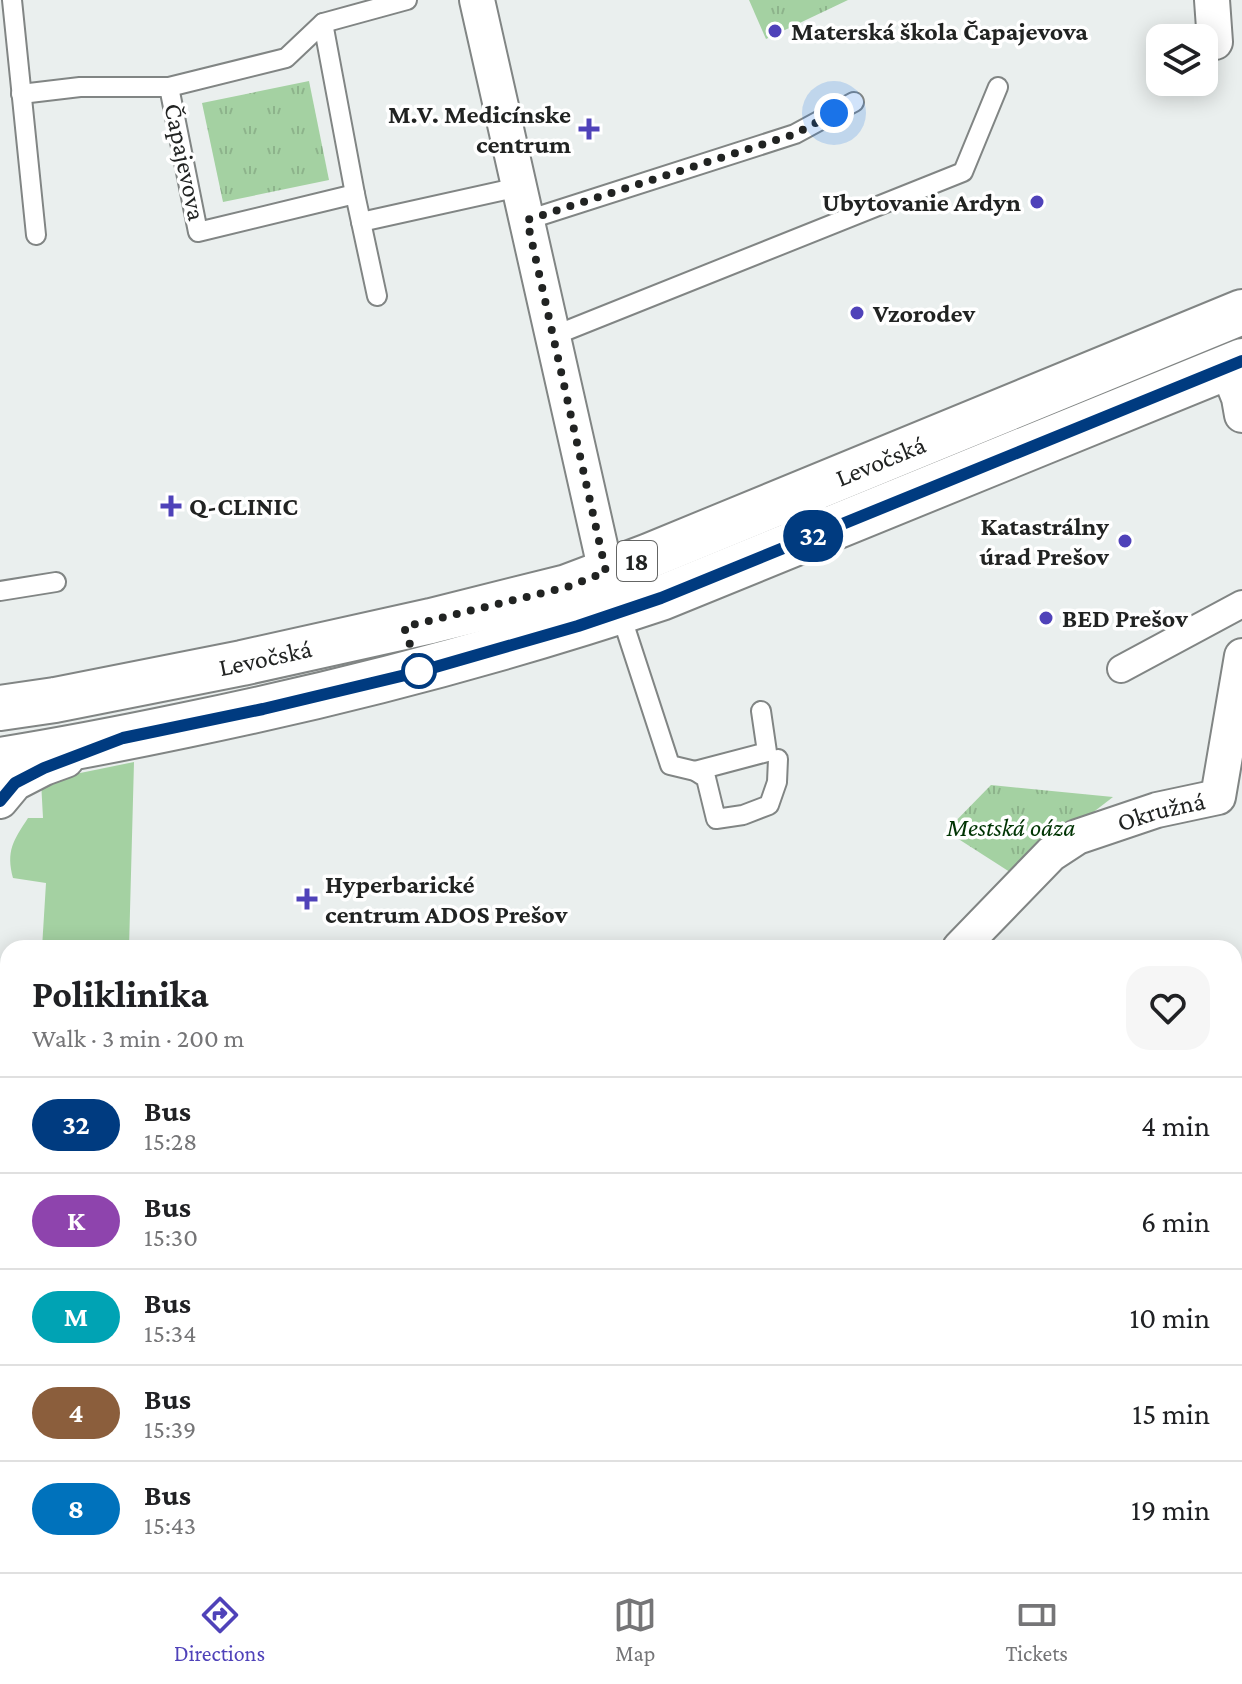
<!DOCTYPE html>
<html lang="en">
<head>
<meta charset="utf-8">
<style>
  :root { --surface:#fff; --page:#f6f6f6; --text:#202124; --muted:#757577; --line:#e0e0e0; --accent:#4f42b9 }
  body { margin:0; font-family:"Crimson Pro",serif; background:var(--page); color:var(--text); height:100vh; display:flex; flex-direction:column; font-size:30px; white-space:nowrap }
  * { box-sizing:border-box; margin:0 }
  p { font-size:26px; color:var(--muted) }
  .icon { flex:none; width:44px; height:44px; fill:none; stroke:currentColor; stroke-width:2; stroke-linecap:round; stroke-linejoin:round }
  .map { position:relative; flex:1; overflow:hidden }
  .sheet { position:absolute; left:0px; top:940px; width:1242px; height:632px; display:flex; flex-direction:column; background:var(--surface); border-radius:24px 24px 0 0; box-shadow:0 4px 20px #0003 }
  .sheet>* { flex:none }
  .badge { padding:0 16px; border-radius:26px; font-size:28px; line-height:52px }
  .fabs { position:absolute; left:1146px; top:24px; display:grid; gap:16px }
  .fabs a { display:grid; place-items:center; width:72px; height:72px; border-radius:16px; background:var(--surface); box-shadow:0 4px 20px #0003; font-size:40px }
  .you { position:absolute; width:40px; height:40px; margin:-20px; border:6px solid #fff; border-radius:50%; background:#1a73e8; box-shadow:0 0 0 12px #1a73e833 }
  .map>.badge { position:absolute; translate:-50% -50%; box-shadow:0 0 0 4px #fff }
  .round { display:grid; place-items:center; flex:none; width:84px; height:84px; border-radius:24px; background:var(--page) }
  .head { display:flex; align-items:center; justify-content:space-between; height:136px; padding:0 32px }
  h1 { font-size:38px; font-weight:700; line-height:60px }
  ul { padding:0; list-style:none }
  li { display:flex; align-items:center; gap:24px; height:96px; padding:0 32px; border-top:2px solid var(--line) }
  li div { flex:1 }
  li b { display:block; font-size:30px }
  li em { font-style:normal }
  li .badge { min-width:88px; font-weight:700; text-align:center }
  .dock { display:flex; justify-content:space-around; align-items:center; height:112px; border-top:2px solid var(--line); background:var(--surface); font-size:22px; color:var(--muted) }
  .dock a { display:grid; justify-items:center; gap:4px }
  .dock .selected { color:var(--accent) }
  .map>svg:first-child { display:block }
  .grass { fill:#a4d1a2 }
  .park { fill:url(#park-tufts) }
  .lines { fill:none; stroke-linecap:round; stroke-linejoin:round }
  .service-casing { stroke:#818584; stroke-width:22 }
  .pedestrian-casing { stroke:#818584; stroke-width:30 }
  .minor-casing { stroke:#818584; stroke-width:38 }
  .primary-casing { stroke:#818584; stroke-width:48 }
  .service { stroke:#fff; stroke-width:18 }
  .pedestrian { stroke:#fff; stroke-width:26 }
  .minor { stroke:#fff; stroke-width:34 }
  .primary { stroke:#fff; stroke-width:44 }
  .line-casing { stroke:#fff; stroke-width:18 }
  .line { stroke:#003b80; stroke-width:12 }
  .walk { stroke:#212322; stroke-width:8; stroke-dasharray:0 14.4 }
  .poi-dot { fill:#4f42b9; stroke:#fff; stroke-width:3 }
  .stop-dot { fill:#fff; stroke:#003b80; stroke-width:4 }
  .labels { text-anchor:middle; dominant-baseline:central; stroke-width:7; stroke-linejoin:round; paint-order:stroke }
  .shield { fill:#fff; stroke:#646564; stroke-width:2 }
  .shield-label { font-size:24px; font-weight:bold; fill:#212322 }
  .poi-label { font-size:26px; font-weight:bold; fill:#212322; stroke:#fff; text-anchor:start }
  .street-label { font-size:26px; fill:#212322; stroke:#fff }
  .park-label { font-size:26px; font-style:italic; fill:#003403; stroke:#fff }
</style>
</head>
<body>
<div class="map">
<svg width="1242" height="1572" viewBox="0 0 1242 1572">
  <defs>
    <pattern id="park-tufts" width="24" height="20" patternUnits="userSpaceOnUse" patternTransform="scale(2)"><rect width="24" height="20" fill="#a4d1a2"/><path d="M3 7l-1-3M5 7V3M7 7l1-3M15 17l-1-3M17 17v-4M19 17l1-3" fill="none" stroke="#8db38b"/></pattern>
  </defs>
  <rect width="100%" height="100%" fill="#eaefee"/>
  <g class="grass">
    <path d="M134 762 129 948H42L46 883 13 878C6 851 13 841 28 818H43L41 781Z"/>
    <rect x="0" y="1314" width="8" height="203"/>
    <polygon points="34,1564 137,1564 119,1572 32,1572"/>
  </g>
  <g class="park">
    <polygon points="749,0 848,0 766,39"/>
    <polygon points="309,81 329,180 223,202 202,103"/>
    <polygon points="991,785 1113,797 1013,874 946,831"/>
  </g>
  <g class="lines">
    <g class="service-casing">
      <g id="service">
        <polyline points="12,0 36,235"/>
        <polyline points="323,23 355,194 377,296"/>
        <polyline points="21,94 80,87 169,87"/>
        <polyline points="355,194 198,232 169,87 286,58 323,23 407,0"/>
        <polyline points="527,220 795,134 854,102"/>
        <polyline points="361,222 519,187"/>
        <polyline points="553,336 963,172 998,87"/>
        <polyline points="0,591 56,582"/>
        <polyline points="620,612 670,765 695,771 706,778 716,819 743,815 769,805 777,782 778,759"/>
        <polyline points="695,771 767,752 761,711"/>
        <polyline points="1234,1455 1237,1453"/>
      </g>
    </g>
    <g class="pedestrian-casing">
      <polyline id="pedestrian" points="1121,669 1242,604"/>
    </g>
    <g class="minor-casing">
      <g id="minor">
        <polyline points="477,0 606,572"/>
        <polyline points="1212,0 1215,42"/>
        <polyline points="1227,368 1239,398 1242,415"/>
        <polyline points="0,801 15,783 44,768 66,760"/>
        <path id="s1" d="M960 948 1051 854 1077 837 1157 810 1218 797 1242 656"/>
        <polyline points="0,1021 8,1038"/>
        <polyline points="1234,1196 1242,1195"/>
        <polyline points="203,1564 205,1572"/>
        <polyline points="963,1564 963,1572"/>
        <polyline points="254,1572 274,1564"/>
        <polyline points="754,1572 771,1564"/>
      </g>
    </g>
    <g class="primary-casing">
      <g id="primary">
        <path id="s2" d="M0 708 55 700 242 663 431 621 567 587 649 556 1242 312"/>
        <path d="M0 760C62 750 124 738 186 725 347 692 505 650 661 598L1242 361"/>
      </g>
    </g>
    <use href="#service" class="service"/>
    <use href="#pedestrian" class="pedestrian"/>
    <use href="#minor" class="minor"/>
    <use href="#primary" class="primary"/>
  </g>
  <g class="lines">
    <g class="line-casing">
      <polyline id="line" points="0,801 15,783 44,768 123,738 263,709 418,672 578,626 661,598 1242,361"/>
    </g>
    <use href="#line" class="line"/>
    <polyline class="walk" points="419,671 404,627 567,587 606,572 527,220 795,134 834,113"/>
  </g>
  <g class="poi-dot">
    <circle cx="775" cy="31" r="8"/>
    <path d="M585 117h8v8h8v8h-8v8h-8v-8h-8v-8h8z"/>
    <circle cx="1037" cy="202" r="8"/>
    <circle cx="857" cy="313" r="8"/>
    <path d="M167 494h8v8h8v8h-8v8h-8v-8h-8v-8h8z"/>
    <circle cx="1125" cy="541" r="8"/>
    <circle cx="1046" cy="618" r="8"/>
    <path d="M303 887h8v8h8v8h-8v8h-8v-8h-8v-8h8z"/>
  </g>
  <circle class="stop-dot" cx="419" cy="671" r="16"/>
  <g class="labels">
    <rect class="shield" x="617" y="541" width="40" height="40" rx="6"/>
    <g class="shield-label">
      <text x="637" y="561">18</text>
    </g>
    <g class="poi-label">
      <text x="791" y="31">Materská škola Čapajevova</text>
      <text x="571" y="114" text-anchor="end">M.V. Medicínske<tspan x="571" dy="30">centrum</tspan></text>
      <text x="1021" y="202" text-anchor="end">Ubytovanie Ardyn</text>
      <text x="873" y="313">Vzorodev</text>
      <text x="189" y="506">Q-CLINIC</text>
      <text x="1109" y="526" text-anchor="end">Katastrálny<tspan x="1109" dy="30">úrad Prešov</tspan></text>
      <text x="1062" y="618">BED Prešov</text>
      <text x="325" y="884">Hyperbarické<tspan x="325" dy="30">centrum ADOS Prešov</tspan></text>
    </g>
    <g class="street-label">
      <text transform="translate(185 162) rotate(78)">Čapajevova</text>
      <text stroke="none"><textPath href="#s2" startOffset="918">Levočská</textPath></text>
      <text stroke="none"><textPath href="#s2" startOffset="270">Levočská</textPath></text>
      <text stroke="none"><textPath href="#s1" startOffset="250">Okružná</textPath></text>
    </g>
    <g class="park-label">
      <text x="1011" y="827">Mestská oáza</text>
    </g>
  </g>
</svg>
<div class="fabs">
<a><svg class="icon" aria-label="layers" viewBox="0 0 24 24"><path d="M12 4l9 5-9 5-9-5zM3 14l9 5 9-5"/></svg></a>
</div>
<div class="you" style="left:834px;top:113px"></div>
<b class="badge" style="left:813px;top:536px;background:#003b80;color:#fff">32</b>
<section class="sheet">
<div class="head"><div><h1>Poliklinika</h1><p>Walk · 3 min · 200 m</p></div><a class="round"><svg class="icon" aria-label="heart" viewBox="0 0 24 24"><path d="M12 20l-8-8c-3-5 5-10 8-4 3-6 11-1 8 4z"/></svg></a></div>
<ul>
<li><span class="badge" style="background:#003b80;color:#fff">32</span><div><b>Bus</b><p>15:28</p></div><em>4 min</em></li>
<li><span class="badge" style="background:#8e44ad;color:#fff">K</span><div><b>Bus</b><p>15:30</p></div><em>6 min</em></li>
<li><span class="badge" style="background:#00a3b4;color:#fff">M</span><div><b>Bus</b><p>15:34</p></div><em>10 min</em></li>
<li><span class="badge" style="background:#8b5e3c;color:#fff">4</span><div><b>Bus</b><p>15:39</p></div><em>15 min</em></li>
<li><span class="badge" style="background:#0072bc;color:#fff">8</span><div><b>Bus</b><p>15:43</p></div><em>19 min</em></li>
</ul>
</section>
</div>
<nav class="dock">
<a class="selected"><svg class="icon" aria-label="directions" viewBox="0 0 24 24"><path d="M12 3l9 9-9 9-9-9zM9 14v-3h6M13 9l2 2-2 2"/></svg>Directions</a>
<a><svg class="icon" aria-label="map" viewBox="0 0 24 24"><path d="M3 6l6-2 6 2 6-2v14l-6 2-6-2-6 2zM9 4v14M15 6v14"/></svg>Map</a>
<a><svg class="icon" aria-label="tickets" viewBox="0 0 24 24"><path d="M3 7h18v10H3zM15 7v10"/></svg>Tickets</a>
</nav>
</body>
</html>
